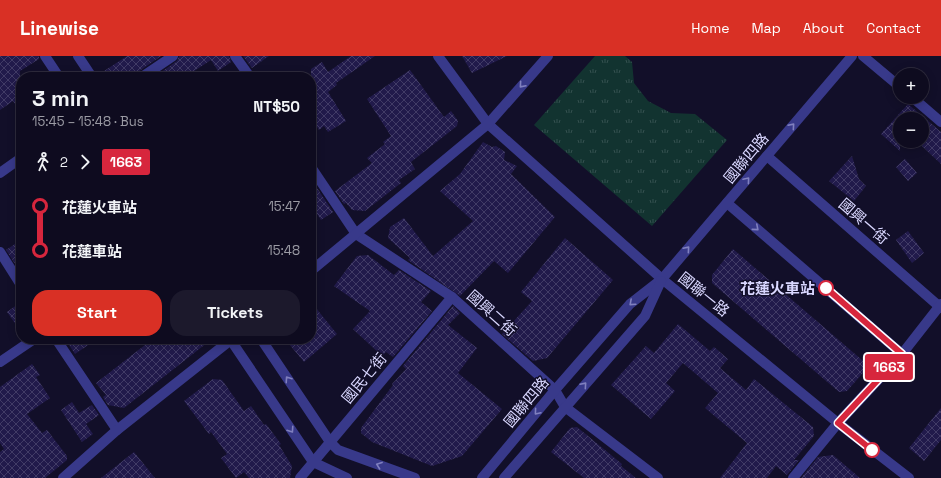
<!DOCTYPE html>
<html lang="en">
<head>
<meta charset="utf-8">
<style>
  :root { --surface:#0e0b1f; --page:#1c192c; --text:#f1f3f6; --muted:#9b9ba4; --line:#2e2b3d; --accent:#d93025 }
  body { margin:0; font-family:"Space Grotesk","Noto Sans TC",sans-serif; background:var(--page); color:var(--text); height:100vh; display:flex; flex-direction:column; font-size:15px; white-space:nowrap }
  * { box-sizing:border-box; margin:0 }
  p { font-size:13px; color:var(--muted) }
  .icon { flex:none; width:22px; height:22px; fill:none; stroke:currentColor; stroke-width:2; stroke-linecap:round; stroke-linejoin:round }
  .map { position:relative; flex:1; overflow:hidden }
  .side { position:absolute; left:16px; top:16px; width:300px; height:272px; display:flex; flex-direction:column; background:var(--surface); border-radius:16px; box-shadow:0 2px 10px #0003,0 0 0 1px var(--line) }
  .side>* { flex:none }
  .badge { padding:0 8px; border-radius:3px; font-size:14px; line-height:26px }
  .controls { position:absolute; left:893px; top:12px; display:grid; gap:8px }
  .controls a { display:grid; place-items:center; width:36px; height:36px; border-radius:50%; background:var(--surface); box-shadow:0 2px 10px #0003,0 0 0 1px var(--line); font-size:20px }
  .map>.badge { position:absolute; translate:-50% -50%; box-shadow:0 0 0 2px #fff }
  .legs { display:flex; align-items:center; gap:6px; height:44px; padding:0 16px; font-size:13px }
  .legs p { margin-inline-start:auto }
  .headline { display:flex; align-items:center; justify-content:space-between; height:68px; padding:0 16px }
  h1 { font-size:22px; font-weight:800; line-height:30px }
  .cta { display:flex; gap:8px; margin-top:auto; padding:8px 16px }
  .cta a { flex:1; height:46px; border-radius:16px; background:var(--accent); color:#fff; font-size:16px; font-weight:800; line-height:46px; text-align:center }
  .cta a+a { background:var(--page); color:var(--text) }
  ul { padding:0 16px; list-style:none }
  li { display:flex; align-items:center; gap:14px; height:44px; font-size:15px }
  li i { display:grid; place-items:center; width:6px; height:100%; margin:0 5px; background:currentColor }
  li i::after { content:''; width:10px; height:10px; margin:-5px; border:3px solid; border-radius:50%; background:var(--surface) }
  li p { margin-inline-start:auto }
  li:first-child i { background:linear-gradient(#0000 50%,currentColor 0) }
  li:last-child i { background:linear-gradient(currentColor 50%,#0000 0) }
  header { display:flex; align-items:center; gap:24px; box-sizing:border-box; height:56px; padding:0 20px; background:var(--accent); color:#fff }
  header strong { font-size:19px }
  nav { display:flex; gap:22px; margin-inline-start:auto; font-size:14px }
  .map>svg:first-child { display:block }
  .grass { fill:url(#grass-tufts) }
  .building { fill:url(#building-cross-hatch) }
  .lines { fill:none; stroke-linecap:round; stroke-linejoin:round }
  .minor { stroke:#38398a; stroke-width:10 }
  .oneway { stroke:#8080bf }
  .line-1-casing { stroke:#fff; stroke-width:9 }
  .line-1 { stroke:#d7263d; stroke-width:6 }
  .stop-1-dot { fill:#fff; stroke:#d7263d; stroke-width:2 }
  .labels { text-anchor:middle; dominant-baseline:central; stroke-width:3; stroke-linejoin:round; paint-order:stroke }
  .street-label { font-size:15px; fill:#d9d7ff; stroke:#120f29 }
  .stop-label { font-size:15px; font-weight:bold; fill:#d9d7ff; stroke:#120f29; text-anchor:end }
</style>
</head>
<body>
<header>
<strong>Linewise</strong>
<nav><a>Home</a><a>Map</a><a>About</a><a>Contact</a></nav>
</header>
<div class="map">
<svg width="941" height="422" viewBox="0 0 941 422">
  <defs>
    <pattern id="grass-tufts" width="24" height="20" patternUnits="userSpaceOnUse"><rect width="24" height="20" fill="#123330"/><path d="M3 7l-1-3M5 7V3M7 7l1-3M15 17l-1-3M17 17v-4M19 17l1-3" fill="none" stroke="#34504f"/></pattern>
    <pattern id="building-cross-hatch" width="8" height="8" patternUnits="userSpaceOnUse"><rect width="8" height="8" fill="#211a4b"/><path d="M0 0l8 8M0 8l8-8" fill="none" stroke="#413b66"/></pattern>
  </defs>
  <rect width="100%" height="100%" fill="#120f29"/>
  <polygon class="grass" points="595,0 625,0 632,6 634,27 648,45 671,57 695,58 727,84 652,170 534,69"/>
  <g class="building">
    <polygon points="0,0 39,0 39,3 20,15 21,57 13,45 0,54"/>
    <polygon points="127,0 161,0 138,16 136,21 98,21 98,19"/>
    <polygon points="179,0 229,0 231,6 218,15 211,4 185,21 154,21 177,5"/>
    <polygon points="243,0 269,0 252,12"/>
    <polygon points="351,0 375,0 336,27 337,29 328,36 346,65 328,76 324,70 319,74 311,61 311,13 322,6 328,16"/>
    <polygon points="462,0 507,0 472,17"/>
    <polygon points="410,14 444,61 451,55 458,65 457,70 411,106 415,113 399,124 401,127 365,155 352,154 346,147 344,148 335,135 372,107 367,102 385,88 383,86 391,80 367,43"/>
    <polygon points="908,48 941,76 941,108 922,90 922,63 900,63 900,95 881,78"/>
    <polygon points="483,86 492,91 496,90 505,96 504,104 517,110 511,118 555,161 508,217 494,205 460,240 408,204 410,202 388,182 390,171 404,162 433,200 473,165 440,135 460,118"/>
    <polygon points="852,100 859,123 866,130 854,145 829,125"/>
    <polygon points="905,103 917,117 908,125 896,111"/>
    <polygon points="311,123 333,156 321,164 311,149"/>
    <polygon points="908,175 924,197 912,207 896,184"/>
    <polygon points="565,182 613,224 547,302 533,305 502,278 532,245 521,236"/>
    <polygon points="21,184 21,217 6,194"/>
    <polygon points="733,193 869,310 847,335 839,336 712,227 712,219"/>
    <polygon points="368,199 394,219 399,214 431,235 421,246 432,255 393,301 386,296 382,300 353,273 370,255 334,230 357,200"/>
    <polygon points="21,246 21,276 7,256"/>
    <polygon points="311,246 337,278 304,306 285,283 311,283"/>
    <polygon points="453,250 460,257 448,269 477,292 458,317 502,353 462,400 432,410 372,386 361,377 361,372 393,329 392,328 406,313 403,310"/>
    <polygon points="678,268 710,295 714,291 728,303 720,312 746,334 754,323 813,371 814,380 794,404 799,404 787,419 776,410 767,422 720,422 747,387 705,352 718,337 683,307 666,327 675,335 651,363 611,329 646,290 654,297"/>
    <polygon points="65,283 97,283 75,298"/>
    <polygon points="141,283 212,283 124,352 108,349 103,341 106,339 96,327 145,289"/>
    <polygon points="32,308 40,319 36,321 50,342 27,358 42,377 47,374 67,400 67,404 45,422 0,422 0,396 4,393 0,387 0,331"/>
    <polygon points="213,323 222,324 244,355 251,350 264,369 266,368 281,388 279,389 292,410 290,422 249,422 244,416 236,422 221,402 227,398 211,376 209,378 184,345"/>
    <polygon points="72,346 79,357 92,349 99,359 86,368 93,378 82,386 61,354"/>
    <polygon points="941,352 941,384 924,405 909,392"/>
    <polygon points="577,371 622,408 621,410 636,422 584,422 551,396 570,372"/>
    <polygon points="134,396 155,422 101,422"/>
    <polygon points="833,399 860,422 801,422 818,401"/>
  </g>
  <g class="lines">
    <g class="minor">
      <polyline points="45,0 59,21"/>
      <polyline points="78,0 92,21"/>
      <polyline points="235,0 250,21"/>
      <polyline points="438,0 488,68 662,223 838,367 909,422"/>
      <polyline points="863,0 900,31"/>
      <polyline points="142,21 173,0"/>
      <polyline points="912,41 941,66"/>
      <polyline points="767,100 941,252"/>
      <polyline points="311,111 356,178 452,241 555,334 565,351 658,422"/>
      <polyline points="0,117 21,102"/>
      <polyline points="727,147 902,298"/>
      <polyline points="0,196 21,229"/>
      <polyline points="311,215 488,68 548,0"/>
      <polyline points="56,283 117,374"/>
      <polyline points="230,283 313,406 347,422"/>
      <polyline points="261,283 330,386 338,394 415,422"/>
      <polyline points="0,306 34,283"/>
      <polyline points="63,422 117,374 232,283"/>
      <polyline points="300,422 452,241"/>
      <polyline points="482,422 555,334 630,248 662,223 852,0"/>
      <polyline points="504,422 645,260 661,225"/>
      <polyline points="793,422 838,367 902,298 941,248"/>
    </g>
  </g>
  <defs><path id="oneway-chevron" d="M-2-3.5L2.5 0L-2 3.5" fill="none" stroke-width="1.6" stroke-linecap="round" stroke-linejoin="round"/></defs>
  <g class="oneway">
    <use href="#oneway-chevron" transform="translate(522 29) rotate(131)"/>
    <use href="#oneway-chevron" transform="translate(792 70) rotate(-49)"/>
    <use href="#oneway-chevron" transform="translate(747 124) rotate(-50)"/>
    <use href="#oneway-chevron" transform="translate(756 172) rotate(41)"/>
    <use href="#oneway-chevron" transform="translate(687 193) rotate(-49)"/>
    <use href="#oneway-chevron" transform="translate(632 247) rotate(138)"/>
    <use href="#oneway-chevron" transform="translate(288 323) rotate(-124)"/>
    <use href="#oneway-chevron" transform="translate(584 329) rotate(-49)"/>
    <use href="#oneway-chevron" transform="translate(537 356) rotate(130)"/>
    <use href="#oneway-chevron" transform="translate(291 374) rotate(56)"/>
    <use href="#oneway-chevron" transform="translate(379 409) rotate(-160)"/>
  </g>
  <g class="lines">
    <g class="line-1-casing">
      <polyline id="line-1" points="826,232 902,298 838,367 872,394"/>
    </g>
    <use href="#line-1" class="line-1"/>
  </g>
  <g class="stop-1-dot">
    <circle cx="826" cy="232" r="7"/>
    <circle cx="872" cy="394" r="7"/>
  </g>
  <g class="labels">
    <g class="street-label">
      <text transform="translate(746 102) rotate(-50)">國聯四路</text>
      <text transform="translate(864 165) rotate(41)">國興一街</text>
      <text transform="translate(704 238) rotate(39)">國聯一路</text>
      <text transform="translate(492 257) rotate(42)">國興二街</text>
      <text transform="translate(364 322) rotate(-50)">國民七街</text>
      <text transform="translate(526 346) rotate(-50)">國聯四路</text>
    </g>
    <g class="stop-label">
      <text x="815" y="232">花蓮火車站</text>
    </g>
  </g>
</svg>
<div class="controls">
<a>+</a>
<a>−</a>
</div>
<b class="badge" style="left:889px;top:311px;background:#d7263d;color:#fff">1663</b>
<section class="side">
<div class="headline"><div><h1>3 min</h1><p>15:45 – 15:48 · Bus</p></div><b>NT$50</b></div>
<div class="legs"><svg class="icon" aria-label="walk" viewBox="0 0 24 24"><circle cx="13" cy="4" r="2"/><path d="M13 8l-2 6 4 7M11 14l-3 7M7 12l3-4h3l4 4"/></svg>2<svg class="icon" aria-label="forward" viewBox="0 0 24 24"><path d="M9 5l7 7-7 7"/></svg><b class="badge" style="background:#d7263d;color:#fff">1663</b></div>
<ul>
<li><i style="color:#d7263d"></i><b>花蓮火車站</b><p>15:47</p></li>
<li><i style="color:#d7263d"></i><b>花蓮車站</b><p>15:48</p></li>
</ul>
<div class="cta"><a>Start</a><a>Tickets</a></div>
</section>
</div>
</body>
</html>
